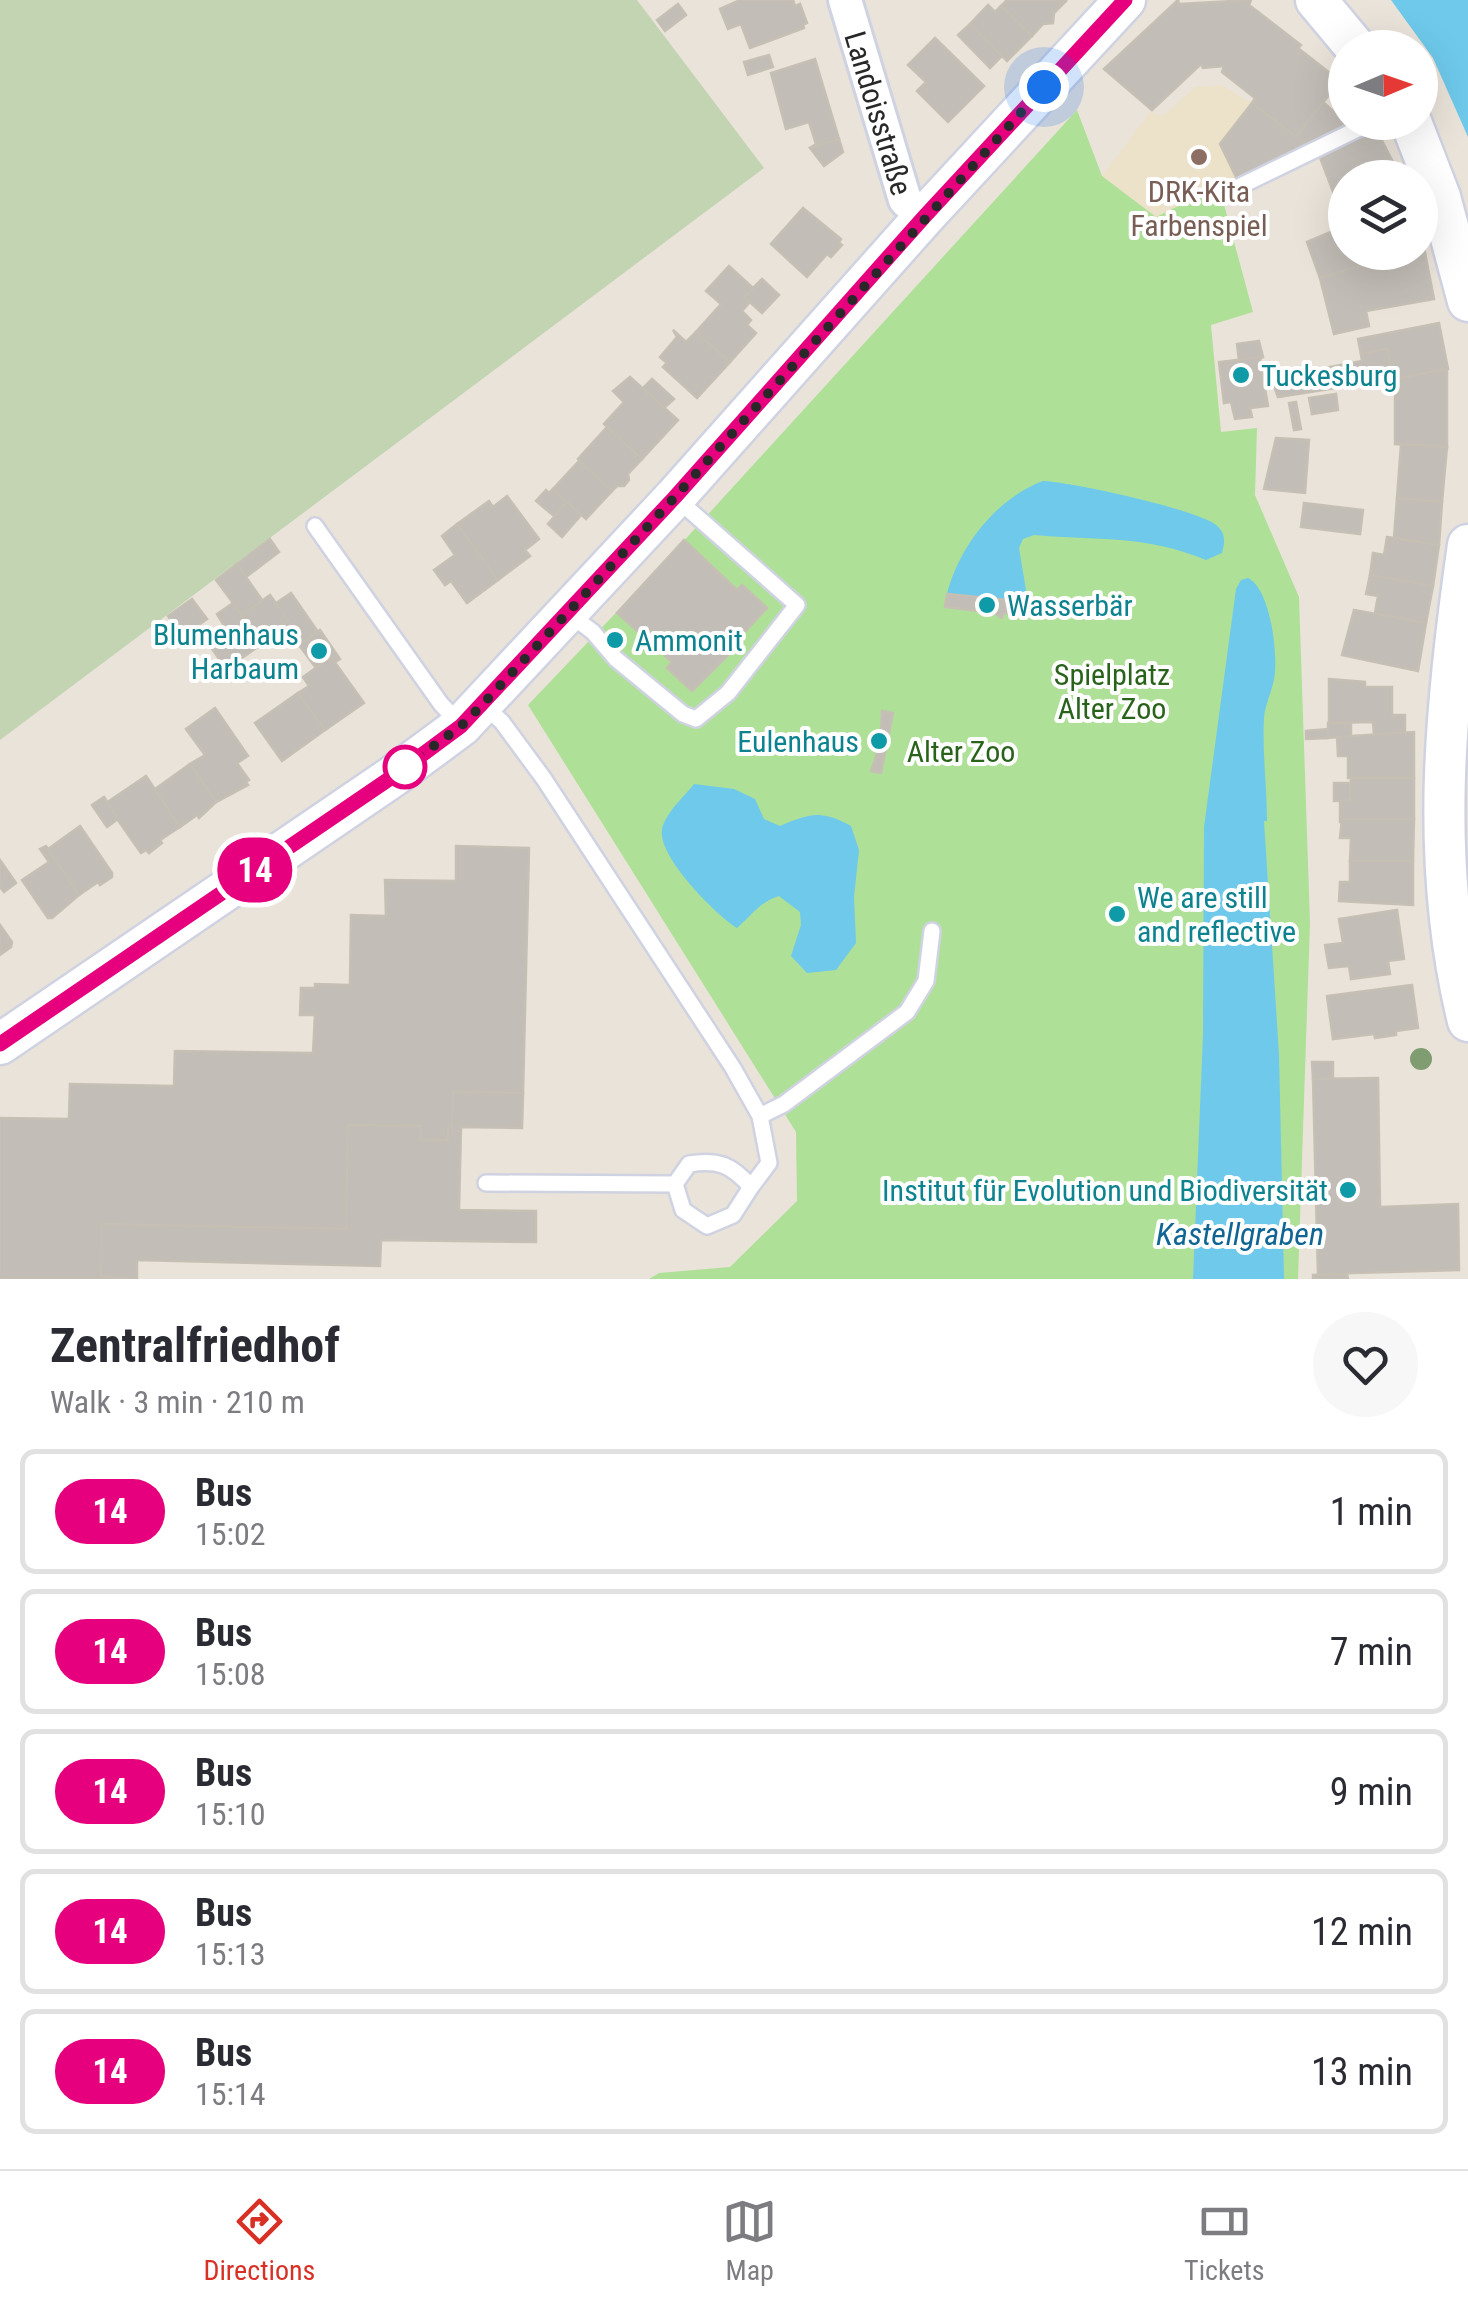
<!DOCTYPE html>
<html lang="en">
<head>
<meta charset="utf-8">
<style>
  :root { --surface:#fff; --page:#f7f7f7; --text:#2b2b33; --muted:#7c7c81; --line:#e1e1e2; --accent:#d93025 }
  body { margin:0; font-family:"Roboto Condensed",sans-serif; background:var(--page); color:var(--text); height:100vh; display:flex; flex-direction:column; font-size:38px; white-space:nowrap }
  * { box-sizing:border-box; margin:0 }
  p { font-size:32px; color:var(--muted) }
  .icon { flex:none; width:55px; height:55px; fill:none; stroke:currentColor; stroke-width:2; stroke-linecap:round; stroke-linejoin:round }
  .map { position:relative; height:1279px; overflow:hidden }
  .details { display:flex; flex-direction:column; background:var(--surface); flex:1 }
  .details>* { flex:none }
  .badge { padding:0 20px; border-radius:32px; font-size:35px; line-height:65px }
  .needle { width:65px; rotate:88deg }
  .buttons { position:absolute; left:1328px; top:30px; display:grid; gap:20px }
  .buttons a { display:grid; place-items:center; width:110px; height:110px; border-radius:50%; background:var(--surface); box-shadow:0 10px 40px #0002; font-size:50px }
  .you { position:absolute; width:50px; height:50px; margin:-25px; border:8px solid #fff; border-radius:50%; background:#1a73e8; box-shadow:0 0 0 15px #1a73e833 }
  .map>.badge { position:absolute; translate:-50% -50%; box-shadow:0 0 0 5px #fff }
  .round { display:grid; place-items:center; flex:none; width:105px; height:105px; border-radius:52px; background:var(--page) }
  .head { display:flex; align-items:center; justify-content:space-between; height:170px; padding:0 50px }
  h1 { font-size:48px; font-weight:700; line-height:75px }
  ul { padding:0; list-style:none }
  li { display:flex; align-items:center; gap:30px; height:125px; margin:0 20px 15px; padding:0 30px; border:5px solid var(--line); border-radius:15px }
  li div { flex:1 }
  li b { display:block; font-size:38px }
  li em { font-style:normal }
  li .badge { min-width:110px; font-weight:700; text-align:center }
  .dock { display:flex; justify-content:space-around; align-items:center; height:140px; border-top:2px solid var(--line); background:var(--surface); font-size:28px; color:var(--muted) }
  .dock a { display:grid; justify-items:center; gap:5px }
  .dock .current { color:var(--accent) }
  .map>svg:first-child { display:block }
  .education { fill:#ece1c9 }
  .green { fill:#afe097 }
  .cemetery { fill:#c2d4b1 }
  .water { fill:#6ec9eb }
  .building { fill:#c2bdb6; stroke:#c5bfb4; stroke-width:2.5 }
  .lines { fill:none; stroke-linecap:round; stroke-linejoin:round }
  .service-casing { stroke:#cfd2e1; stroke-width:20 }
  .minor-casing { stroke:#cfd2e1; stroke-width:38 }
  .tertiary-casing { stroke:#cfd2e1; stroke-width:45 }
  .service { stroke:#fff; stroke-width:15 }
  .minor { stroke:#fff; stroke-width:32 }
  .tertiary { stroke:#fff; stroke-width:40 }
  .tree { fill:#809c71 }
  .line-casing { stroke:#fff; stroke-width:22 }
  .line { stroke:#e6007e; stroke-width:15 }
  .walk { stroke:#282828; stroke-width:10; stroke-dasharray:0 18 }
  .education-dot { fill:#8d6e63; stroke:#fff; stroke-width:4 }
  .culture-dot { fill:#0f9aa8; stroke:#fff; stroke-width:4 }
  .stop-dot { fill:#fff; stroke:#e6007e; stroke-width:5 }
  .labels { text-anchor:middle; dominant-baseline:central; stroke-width:8; stroke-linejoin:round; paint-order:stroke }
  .street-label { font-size:30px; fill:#282828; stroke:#fff }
  .education-label { font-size:30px; fill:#785e54; stroke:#fff }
  .culture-label { font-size:30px; fill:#0d838f; stroke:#fff; text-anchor:start }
  .park-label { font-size:30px; fill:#29621b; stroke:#fff }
  .water-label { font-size:32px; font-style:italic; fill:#106594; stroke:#fff }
</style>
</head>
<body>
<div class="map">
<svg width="1468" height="1279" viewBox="0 0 1468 1279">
  <rect width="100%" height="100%" fill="#eae3da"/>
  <polygon class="education" points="1221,85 1252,103 1295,137 1323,102 1345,122 1350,123 1156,217 1102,176 1150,112 1163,116 1195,87"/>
  <polygon class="green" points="1077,110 1102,176 1156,217 1219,186 1253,312 1211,325 1221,432 1257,428 1255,495 1299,597 1310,923 1298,1279 649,1279 659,1273 730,1267 797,1201 796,1132 528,705 670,556"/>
  <polygon class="cemetery" points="0,0 637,0 764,168 0,740"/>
  <g class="water">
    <polygon points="1391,0 1468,0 1468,137 1433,58"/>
    <path d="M1043 481C1071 482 1196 509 1216 525 1226 533 1225 542 1222 553L1206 560C1143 534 1098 541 1034 535L1023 539 1019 548 1028 602 947 594C959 546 997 498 1043 481Z"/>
    <path d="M1248 578C1270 589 1277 649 1275 672 1274 688 1265 703 1264 718 1262 750 1267 788 1267 821H1264L1279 1054 1284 1279H1193L1203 1034 1204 827 1236 589 1241 580Z"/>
    <path d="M694 784 734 789 755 799 764 819 780 826C811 813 821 810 851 826L859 850 854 897 856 943 836 970 807 973 791 956 801 925 800 912 779 896C760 902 752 915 737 928 715 914 657 856 662 829 666 812 684 797 694 784Z"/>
  </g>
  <g class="building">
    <polygon points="740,0 793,0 795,6 800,4 807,23 803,25 804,28 750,48 741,24 728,29 720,9"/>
    <polygon points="1007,0 1064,0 1066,1 1054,13 1053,23 1043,24 1032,36 1001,6"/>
    <polygon points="1178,0 1179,4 1251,0 1249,5 1301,45 1298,48 1340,81 1296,137 1252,103 1255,98 1222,72 1224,66 1203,68 1201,64 1152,110 1104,69"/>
    <polygon points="678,4 686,15 665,31 657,20"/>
    <polygon points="988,5 995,12 1001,6 1032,36 1007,61 970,24"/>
    <polygon points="970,24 1002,56 990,68 958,35"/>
    <polygon points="935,38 984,86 948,122 917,91 926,82 908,65"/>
    <polygon points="769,55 773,67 748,75 744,62"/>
    <polygon points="815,59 839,139 810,148 816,144 809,122 786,129 771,73"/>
    <polygon points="1323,102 1345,122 1350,122 1237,179 1220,144 1252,103 1296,137"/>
    <polygon points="1376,129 1395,166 1363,178 1345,178 1345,184 1332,189 1319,155"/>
    <polygon points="839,139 843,152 824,166 810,148"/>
    <polygon points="1395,166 1399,178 1363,178"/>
    <polygon points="1345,184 1345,224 1332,189"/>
    <polygon points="803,208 841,239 839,243 842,245 831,257 827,254 807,277 771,244"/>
    <polygon points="1345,226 1345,252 1420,252 1420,235 1425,253 1356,267 1320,278 1307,242"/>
    <polygon points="1425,253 1434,299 1366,311 1369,326 1334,334 1320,278 1356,267"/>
    <polygon points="729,266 753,288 744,297 750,302 742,311 751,320 747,325 756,333 730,362 696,332 721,304 706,291"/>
    <polygon points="762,279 779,295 762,313 744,297"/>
    <polygon points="1439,323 1448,369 1393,379 1387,349 1361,354 1358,339"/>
    <polygon points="673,330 686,342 696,332 730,362 697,398 663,367 667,363 660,357 677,337"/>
    <polygon points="1259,341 1263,357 1239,360 1237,344"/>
    <polygon points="1387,349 1393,379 1278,397 1271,378 1362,361 1361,354"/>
    <polygon points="1263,357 1260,359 1268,406 1250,408 1252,417 1235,419 1231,402 1224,403 1219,362"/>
    <polygon points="1447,369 1447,447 1395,444 1395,379"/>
    <polygon points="630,377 678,420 642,459 604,424 624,402 613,391"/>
    <polygon points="652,379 674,399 664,408 643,388"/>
    <polygon points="1336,394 1338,410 1312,414 1309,398"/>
    <polygon points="1296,402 1301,429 1294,430 1289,403"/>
    <polygon points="607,427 642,459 628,474 629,480 624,486 617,486 612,491 578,459"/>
    <polygon points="1276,438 1309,440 1305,493 1264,489"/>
    <polygon points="1401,444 1447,447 1442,502 1397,498"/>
    <polygon points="579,461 612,491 586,519 553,489"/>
    <polygon points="553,489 567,502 554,516 536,501 546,490 549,493"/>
    <polygon points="507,496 539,539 525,550 530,556 498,580 457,524 489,501 493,507"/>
    <polygon points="1397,498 1442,502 1439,545 1394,538"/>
    <polygon points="567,502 581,515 562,537 548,524"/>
    <polygon points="1304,503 1363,510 1360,534 1301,527"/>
    <polygon points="457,524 498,580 467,603 451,581 445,585 434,570 455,555 442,536"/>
    <polygon points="1387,537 1439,545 1433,586 1370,575 1373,553 1384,555"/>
    <polygon points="270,539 279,552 246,577 237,564"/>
    <polygon points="684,540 737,590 742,585 767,608 741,636 744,639 692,691 667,668 672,662 617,613"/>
    <polygon points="237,564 262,600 242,615 216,580"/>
    <polygon points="1370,575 1433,586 1426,623 1375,613 1378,596 1366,594"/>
    <polygon points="291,593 318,632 299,645 292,635 296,632 276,603"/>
    <polygon points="947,594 1028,602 1027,616 1003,613 1002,618 994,613 945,607"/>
    <polygon points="270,595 291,624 262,644 242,615"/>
    <polygon points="192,599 207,619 182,637 168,616"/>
    <polygon points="233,603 262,644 226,669 206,640 225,627 217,614"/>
    <polygon points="1354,610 1426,623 1418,671 1342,655"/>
    <polygon points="320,630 340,659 335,662 331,657 316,668 299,645"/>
    <polygon points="331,657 364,703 325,730 298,693 309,686 303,677"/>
    <polygon points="1329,679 1365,682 1365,687 1392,687 1392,715 1405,715 1405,733 1374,735 1373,722 1329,723"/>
    <polygon points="298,693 325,730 282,761 255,723"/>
    <polygon points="215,708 248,756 237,763 249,780 246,782 248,785 216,802 190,764 205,755 186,729"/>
    <polygon points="882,711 893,713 881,773 871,771 877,754 869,745 874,736 881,734"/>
    <polygon points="1328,723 1351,723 1351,736 1328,738"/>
    <polygon points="1328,729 1328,738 1306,739 1306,731"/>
    <polygon points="1414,732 1414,778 1348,778 1348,756 1338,756 1337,737"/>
    <polygon points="190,764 216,802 199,818 197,815 180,827 155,789"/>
    <polygon points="146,776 180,827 160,840 162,843 149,853 146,850 141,853 106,803"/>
    <polygon points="1351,778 1414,778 1414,819 1340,822 1340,800 1350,800"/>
    <polygon points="1334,783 1350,783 1350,800 1334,801"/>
    <polygon points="104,797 118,819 107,827 92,805"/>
    <polygon points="1342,819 1414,819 1413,861 1350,861 1351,838 1340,838"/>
    <polygon points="80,826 112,873 112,877 100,885 98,882 79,895 48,849"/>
    <polygon points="46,846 79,895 52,918 48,918 22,880 49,862 40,849"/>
    <polygon points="456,846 529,848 523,1093 453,1092 452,1127 448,1127 448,1140 420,1140 421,1126 348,1125 346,1229 102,1224 101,1276 119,1279 0,1279 0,1118 69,1119 70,1084 174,1086 175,1051 313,1053 315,1015 300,1015 301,988 315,988 315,984 350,985 351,915 386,916 385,880 456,881"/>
    <polygon points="0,860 16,883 4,892 0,887"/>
    <polygon points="1350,861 1413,861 1413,905 1339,901 1340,882 1350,882"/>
    <polygon points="1397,910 1404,959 1388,961 1390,974 1351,979 1349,966 1329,968 1325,945 1343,943 1339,919"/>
    <polygon points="0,925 12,942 11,947 0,955"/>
    <polygon points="1412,985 1418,1028 1396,1031 1396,1035 1375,1038 1374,1034 1333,1039 1327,996"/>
    <polygon points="1312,1062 1333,1062 1333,1079 1313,1079"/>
    <polygon points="1378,1078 1380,1207 1458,1204 1459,1270 1318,1274 1313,1079"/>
    <polygon points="453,1092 523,1093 522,1128 461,1127 459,1210 536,1211 536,1242 381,1240 380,1266 137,1260 137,1279 101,1276 102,1224 346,1229 348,1125 421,1126 420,1140 448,1140 448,1127 452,1127"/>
    <polygon points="1347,1274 1348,1279 1313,1279 1313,1275"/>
  </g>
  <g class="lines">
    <g class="service-casing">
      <g id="service">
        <polyline points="1222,195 1372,122"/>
        <polyline points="315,526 441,704 460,724"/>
        <polyline points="568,613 593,632 616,659 683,714 696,719 728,693 797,605 677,499"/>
        <path d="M483 704 502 722 544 779 733 1068 760 1116 769 1163 751 1187C732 1165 718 1159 689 1164L675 1184 683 1210 707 1226 733 1215 751 1187"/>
        <polyline points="760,1116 784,1104 907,1012 926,981 932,931"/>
        <polyline points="486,1183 675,1184"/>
      </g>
    </g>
    <g class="minor-casing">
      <g id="minor">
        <path id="s1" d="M845 0 905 200 924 217"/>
      </g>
    </g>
    <g class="tertiary-casing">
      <g id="tertiary">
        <polyline points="1316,0 1356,48"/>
        <polyline points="1411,122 1440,197 1468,301"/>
        <path d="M1468 545C1445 705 1429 863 1468 1021"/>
        <polyline points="0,1044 392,777 461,726 675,497 924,217 1125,0"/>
      </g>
    </g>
    <use href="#service" class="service"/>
    <use href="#minor" class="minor"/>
    <use href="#tertiary" class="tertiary"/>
  </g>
  <circle class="tree" cx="1421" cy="1059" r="11"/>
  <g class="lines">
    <g class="line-casing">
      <polyline id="line" points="0,1044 392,777 461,726 675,497 924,217 1125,0"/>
    </g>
    <use href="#line" class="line"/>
    <polyline class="walk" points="405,767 461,726 483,704 675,497 1044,87"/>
  </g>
  <circle class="education-dot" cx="1199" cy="157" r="10"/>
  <g class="culture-dot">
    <circle cx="1241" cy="375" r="10"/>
    <circle cx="987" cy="605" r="10"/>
    <circle cx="615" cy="640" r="10"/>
    <circle cx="319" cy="651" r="10"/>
    <circle cx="879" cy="741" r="10"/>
    <circle cx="1117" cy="914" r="10"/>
    <circle cx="1348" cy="1190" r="10"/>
  </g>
  <circle class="stop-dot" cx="405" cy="767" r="20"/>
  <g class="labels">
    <g class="street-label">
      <text stroke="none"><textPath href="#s1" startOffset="118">Landoisstraße</textPath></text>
    </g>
    <g class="education-label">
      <text x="1199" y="191">DRK-Kita<tspan x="1199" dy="34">Farbenspiel</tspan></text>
    </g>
    <g class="culture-label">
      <text x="1261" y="375">Tuckesburg</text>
      <text x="1007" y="605">Wasserbär</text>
      <text x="299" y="634" text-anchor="end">Blumenhaus<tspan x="299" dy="34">Harbaum</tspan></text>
      <text x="635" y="640">Ammonit</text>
      <text x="859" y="741" text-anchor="end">Eulenhaus</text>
      <text x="1137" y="897">We are still<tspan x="1137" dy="34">and reflective</tspan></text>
      <text x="1328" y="1190" text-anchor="end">Institut für Evolution und Biodiversität</text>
    </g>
    <g class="park-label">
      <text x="1112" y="674">Spielplatz<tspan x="1112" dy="34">Alter Zoo</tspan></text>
      <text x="961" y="751">Alter Zoo</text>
    </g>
    <g class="water-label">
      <text x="1240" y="1234">Kastellgraben</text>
    </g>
  </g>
</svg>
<div class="buttons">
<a><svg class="needle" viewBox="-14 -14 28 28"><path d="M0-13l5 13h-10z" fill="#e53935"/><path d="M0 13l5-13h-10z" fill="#7c7c81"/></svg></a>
<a><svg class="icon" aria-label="layers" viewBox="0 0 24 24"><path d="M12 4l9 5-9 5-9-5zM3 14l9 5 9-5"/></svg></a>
</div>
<div class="you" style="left:1044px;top:87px"></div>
<b class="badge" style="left:255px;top:870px;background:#e6007e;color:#fff">14</b>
</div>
<section class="details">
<div class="head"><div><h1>Zentralfriedhof</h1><p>Walk · 3 min · 210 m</p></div><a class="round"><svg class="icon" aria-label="heart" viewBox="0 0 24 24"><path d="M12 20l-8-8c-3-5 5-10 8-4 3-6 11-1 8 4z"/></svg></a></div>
<ul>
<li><span class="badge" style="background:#e6007e;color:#fff">14</span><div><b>Bus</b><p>15:02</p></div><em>1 min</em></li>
<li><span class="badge" style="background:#e6007e;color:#fff">14</span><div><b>Bus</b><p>15:08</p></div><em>7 min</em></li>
<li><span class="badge" style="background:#e6007e;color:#fff">14</span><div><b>Bus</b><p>15:10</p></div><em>9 min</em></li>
<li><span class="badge" style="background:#e6007e;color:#fff">14</span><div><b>Bus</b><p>15:13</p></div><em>12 min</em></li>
<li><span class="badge" style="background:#e6007e;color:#fff">14</span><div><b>Bus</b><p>15:14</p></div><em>13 min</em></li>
</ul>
</section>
<nav class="dock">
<a class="current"><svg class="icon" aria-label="directions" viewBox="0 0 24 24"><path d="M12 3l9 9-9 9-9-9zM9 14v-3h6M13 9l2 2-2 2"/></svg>Directions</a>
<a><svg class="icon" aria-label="map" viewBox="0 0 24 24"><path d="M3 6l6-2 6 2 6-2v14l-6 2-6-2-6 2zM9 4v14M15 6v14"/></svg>Map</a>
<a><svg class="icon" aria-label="tickets" viewBox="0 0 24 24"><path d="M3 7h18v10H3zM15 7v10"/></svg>Tickets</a>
</nav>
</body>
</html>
